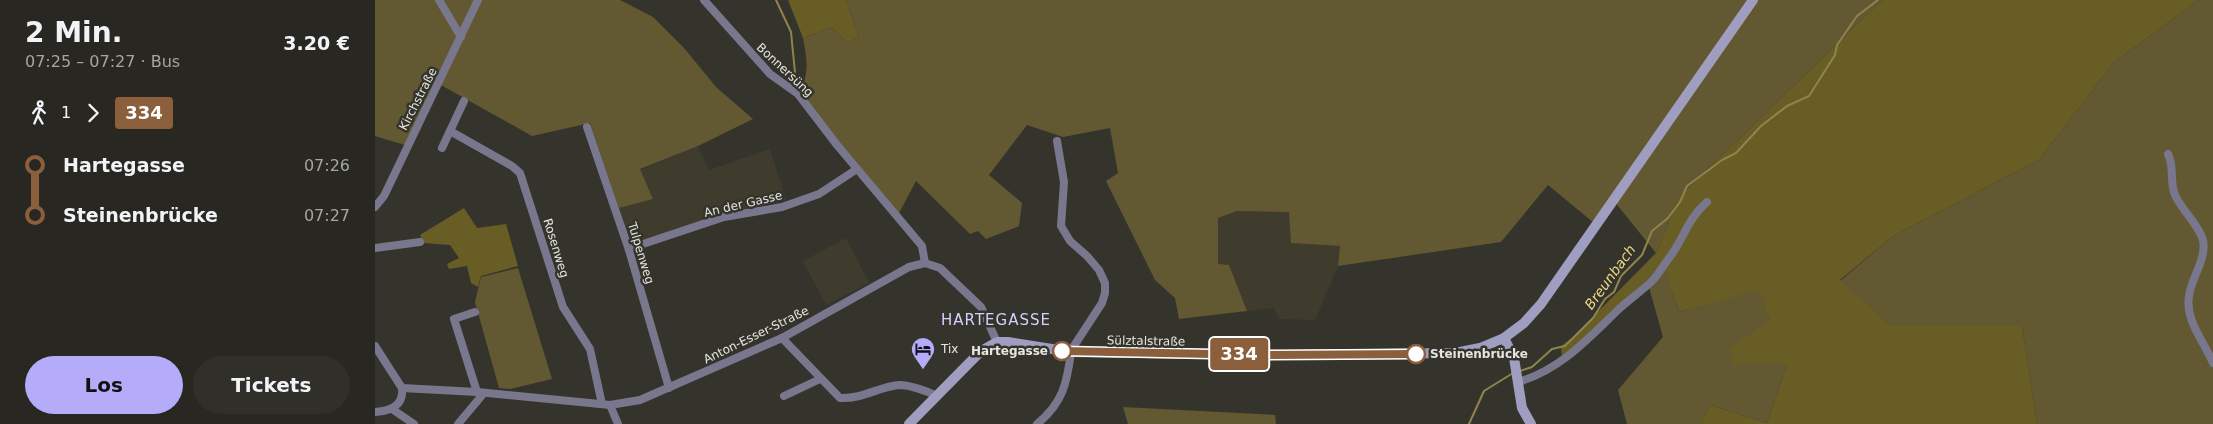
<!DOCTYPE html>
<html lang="de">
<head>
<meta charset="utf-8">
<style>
  :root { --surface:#282721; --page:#302f2a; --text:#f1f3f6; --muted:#a5a5a5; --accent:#b5acf9 }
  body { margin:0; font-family:"DejaVu Sans",sans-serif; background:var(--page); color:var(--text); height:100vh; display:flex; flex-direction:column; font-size:19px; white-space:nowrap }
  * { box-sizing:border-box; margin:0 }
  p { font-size:16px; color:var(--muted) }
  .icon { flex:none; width:28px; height:28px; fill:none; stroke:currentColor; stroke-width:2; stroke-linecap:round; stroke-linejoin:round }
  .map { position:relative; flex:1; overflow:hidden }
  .details { display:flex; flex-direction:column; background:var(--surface); width:375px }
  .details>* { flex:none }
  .badge { padding:0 10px; border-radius:4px; font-size:18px; line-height:32px }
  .map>.badge { position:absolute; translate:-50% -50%; box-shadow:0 0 0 2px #fff }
  .legs { display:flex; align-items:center; gap:8px; height:55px; padding:0 25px; font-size:16px }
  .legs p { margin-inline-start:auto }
  .headline { display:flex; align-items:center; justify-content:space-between; height:85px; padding:0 25px }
  h1 { font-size:28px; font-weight:700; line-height:38px }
  .button { display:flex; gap:10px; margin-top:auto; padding:10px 25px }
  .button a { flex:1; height:58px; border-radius:30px; background:var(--accent); color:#111; font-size:20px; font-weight:700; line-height:58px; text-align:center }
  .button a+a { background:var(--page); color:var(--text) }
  ul { padding:0 25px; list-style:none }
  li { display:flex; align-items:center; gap:18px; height:50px; font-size:19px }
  li i { display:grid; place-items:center; width:8px; height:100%; margin:0 6px; background:currentColor }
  li i::after { content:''; width:12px; height:12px; margin:-6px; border:4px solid; border-radius:50%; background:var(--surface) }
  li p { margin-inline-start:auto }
  li:first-child i { background:linear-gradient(#0000 50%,currentColor 0) }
  li:last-child i { background:linear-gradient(currentColor 50%,#0000 0) }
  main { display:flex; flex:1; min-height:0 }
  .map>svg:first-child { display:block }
  .built { fill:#3f3c2e }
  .green { fill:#625932 }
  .forest { fill:#685d25 }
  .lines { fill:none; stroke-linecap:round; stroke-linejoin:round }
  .stream { stroke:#8f844d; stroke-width:2 }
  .minor { stroke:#79778d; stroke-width:8 }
  .secondary { stroke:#9f9dc0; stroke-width:10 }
  .line-1-casing { stroke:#fff; stroke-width:11 }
  .line-1 { stroke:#8b5e3c; stroke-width:8 }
  .stop-1-dot { fill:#fff; stroke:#8b5e3c; stroke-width:2.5 }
  .labels { text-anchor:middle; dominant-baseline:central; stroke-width:5; stroke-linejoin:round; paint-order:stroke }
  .street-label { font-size:12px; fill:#e6e5e0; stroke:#35342c }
  .poi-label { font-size:12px; fill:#e6e5e0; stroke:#35342c; text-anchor:start }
  .stop-label { font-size:12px; font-weight:bold; fill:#e6e5e0; stroke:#35342c; text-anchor:end }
  .water-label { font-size:14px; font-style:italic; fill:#ead985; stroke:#35342c }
  .quarter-label { font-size:15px; letter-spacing:1px; fill:#d3d0fc; stroke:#35342c }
</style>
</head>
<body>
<main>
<section class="details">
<div class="headline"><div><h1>2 Min.</h1><p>07:25 – 07:27 · Bus</p></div><b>3.20 €</b></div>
<div class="legs"><svg class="icon" aria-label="walk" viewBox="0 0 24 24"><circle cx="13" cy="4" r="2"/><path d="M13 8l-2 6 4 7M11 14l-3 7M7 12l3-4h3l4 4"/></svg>1<svg class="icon" aria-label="forward" viewBox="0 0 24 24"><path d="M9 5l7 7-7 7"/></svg><b class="badge" style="background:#8b5e3c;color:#fff">334</b></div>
<ul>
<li><i style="color:#8b5e3c"></i><b>Hartegasse</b><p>07:26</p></li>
<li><i style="color:#8b5e3c"></i><b>Steinenbrücke</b><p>07:27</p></li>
</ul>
<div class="button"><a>Los</a><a>Tickets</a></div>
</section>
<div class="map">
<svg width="1838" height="424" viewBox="0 0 1838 424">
  <rect width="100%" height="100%" fill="#35342c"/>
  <g class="built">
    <polygon points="323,146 334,170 395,149 411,200 255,243 244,208 278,199 265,170"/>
    <polygon points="862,211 914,212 917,243 965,246 963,266 940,320 904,319 899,308 872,311 854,265 843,265 843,218"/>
    <polygon points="471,238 494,283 451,305 428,261"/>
  </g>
  <g class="green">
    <polygon points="0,0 245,0 278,17 309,48 341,87 378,119 323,146 265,169 278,199 244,208 215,123 157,136 66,85 30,145 0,136"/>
    <path d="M471 0H1372L1219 223 1173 185 1126 242 963 266 965 246 916 243 914 212 862 211 843 218V264L854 265 872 311 804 319 800 298 780 280 731 181 743 173 735 128 688 137 652 125 614 175 647 203 644 226 611 239 603 231 595 234 541 181 523 215 423 94C435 76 432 58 428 38L457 27 473 43 484 37Z"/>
    <polygon points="1382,0 1507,0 1304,197 1281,253 1239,201"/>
    <polygon points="1824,0 1838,0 1838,424 1662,424 1647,326 1516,326 1465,281 1518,236 1664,160 1739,62"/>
    <polygon points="1287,262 1304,312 1384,289 1394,320 1359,364 1412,364 1392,423 1335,405 1326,424 1252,424 1243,390 1288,337 1272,280"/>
    <polygon points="143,268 177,379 135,389 124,388 100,302 106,277"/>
    <polygon points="748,407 900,415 901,424 753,424"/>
  </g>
  <g class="forest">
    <polygon points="413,0 471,0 484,37 473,43 457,27 428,38"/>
    <polygon points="1507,0 1824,0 1739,62 1664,160 1518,236 1465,280 1516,326 1647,326 1662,424 1326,424 1335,405 1392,423 1412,364 1359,364 1355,348 1394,320 1384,290 1304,312 1287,263 1272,280 1198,351 1187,357 1186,346 1198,337 1281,253 1304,197"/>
    <polygon points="89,208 102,228 131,224 143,266 106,276 103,287 96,283 92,266 74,269 72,264 84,258 75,245 49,243 45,235"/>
  </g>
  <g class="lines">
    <g class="stream">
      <polyline points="401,0 416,32 420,73"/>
      <polyline points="1145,371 1157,367 1177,349 1190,346 1218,318 1230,299 1239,292 1246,276 1267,255 1277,231 1293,218 1305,202 1312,186 1347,160 1361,153 1386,126 1412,106 1434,96 1460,55 1462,45 1482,16 1503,0"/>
      <polyline points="1094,424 1109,391 1138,373"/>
    </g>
    <g class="minor">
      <polyline points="64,0 86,37"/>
      <polyline points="329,0 395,74 423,94 462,145 547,246 550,263"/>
      <polyline points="89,101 75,131 137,166 145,173 188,307 215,349 227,404"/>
      <polyline points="212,127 254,250 294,388"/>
      <polyline points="682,141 689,182 686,226 695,241 712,256 724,270 730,283 730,293 727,303 695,352"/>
      <polyline points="67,148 75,131"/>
      <path d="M1793 154C1800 167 1794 181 1800 195 1806 209 1824 225 1828 240 1832 259 1816 278 1814 296 1810 321 1829 341 1838 363"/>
      <polyline points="0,207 9,196 103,0"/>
      <polyline points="0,248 45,242"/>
      <polyline points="254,250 259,247 349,217 407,207 444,194 482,169"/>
      <polyline points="100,312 79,319 102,392"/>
      <path d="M407 338 465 398C488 399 503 387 524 385 535 385 552 391 562 396"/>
      <path d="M0 346 27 388C29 405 16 411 0 412"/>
      <path d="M1143 382C1185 370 1213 339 1244 309 1255 299 1268 290 1278 280 1284 273 1289 265 1294 258 1309 239 1312 219 1332 202"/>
      <polyline points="27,388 102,392 235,405 265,400 407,338 534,267 550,263 565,268 606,307 622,342"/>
      <polyline points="409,396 445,379"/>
      <polyline points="235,405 243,424"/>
      <polyline points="17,409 39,424"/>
      <polyline points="83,424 109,393"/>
      <path d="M662 424C688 403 692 383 696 352"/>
    </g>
    <g class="secondary">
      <polyline points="1129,338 1139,358 1147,408 1156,424"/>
      <polyline points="534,424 606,351 622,342 633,342 696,352 909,355 1080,353 1105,348 1129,338 1149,323 1166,304 1378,0"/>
    </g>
  </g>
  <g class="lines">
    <g class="line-1-casing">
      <polyline id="line-1" points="687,351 887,355 1041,354"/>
    </g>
    <use href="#line-1" class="line-1"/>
  </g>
  <defs>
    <g id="hotel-pin" transform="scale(1.25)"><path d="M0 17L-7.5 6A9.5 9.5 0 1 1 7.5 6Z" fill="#b5acf9" stroke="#35342c"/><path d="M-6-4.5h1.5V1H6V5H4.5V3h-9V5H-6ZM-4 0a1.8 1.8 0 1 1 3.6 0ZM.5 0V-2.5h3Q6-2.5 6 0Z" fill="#111"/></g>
  </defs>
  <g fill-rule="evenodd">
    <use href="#hotel-pin" x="548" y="349"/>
  </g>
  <g class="stop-1-dot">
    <circle cx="687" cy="351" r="9"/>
    <circle cx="1041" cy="354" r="9"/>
  </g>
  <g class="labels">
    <g class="street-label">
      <text transform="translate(410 70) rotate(43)">Bonnersüng</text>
      <text transform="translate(43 99) rotate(-63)">Kirchstraße</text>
      <text transform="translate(368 204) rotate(-13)">An der Gasse</text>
      <text transform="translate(181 248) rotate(73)">Rosenweg</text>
      <text transform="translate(266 253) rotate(73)">Tulpenweg</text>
      <text transform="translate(381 335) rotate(-26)">Anton-Esser-Straße</text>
      <text transform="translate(771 341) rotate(1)">Sülztalstraße</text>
    </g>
    <g class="poi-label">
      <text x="566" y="349">Tix</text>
    </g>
    <g class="stop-label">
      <text x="673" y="351">Hartegasse</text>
      <text x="1055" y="354" text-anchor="start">Steinenbrücke</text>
    </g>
    <g class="water-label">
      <text transform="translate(1235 277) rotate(-54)">Breunbach</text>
    </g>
    <g class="quarter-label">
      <text x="621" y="320">HARTEGASSE</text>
    </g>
  </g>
</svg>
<b class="badge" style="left:864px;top:354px;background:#8b5e3c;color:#fff">334</b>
</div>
</main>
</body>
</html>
